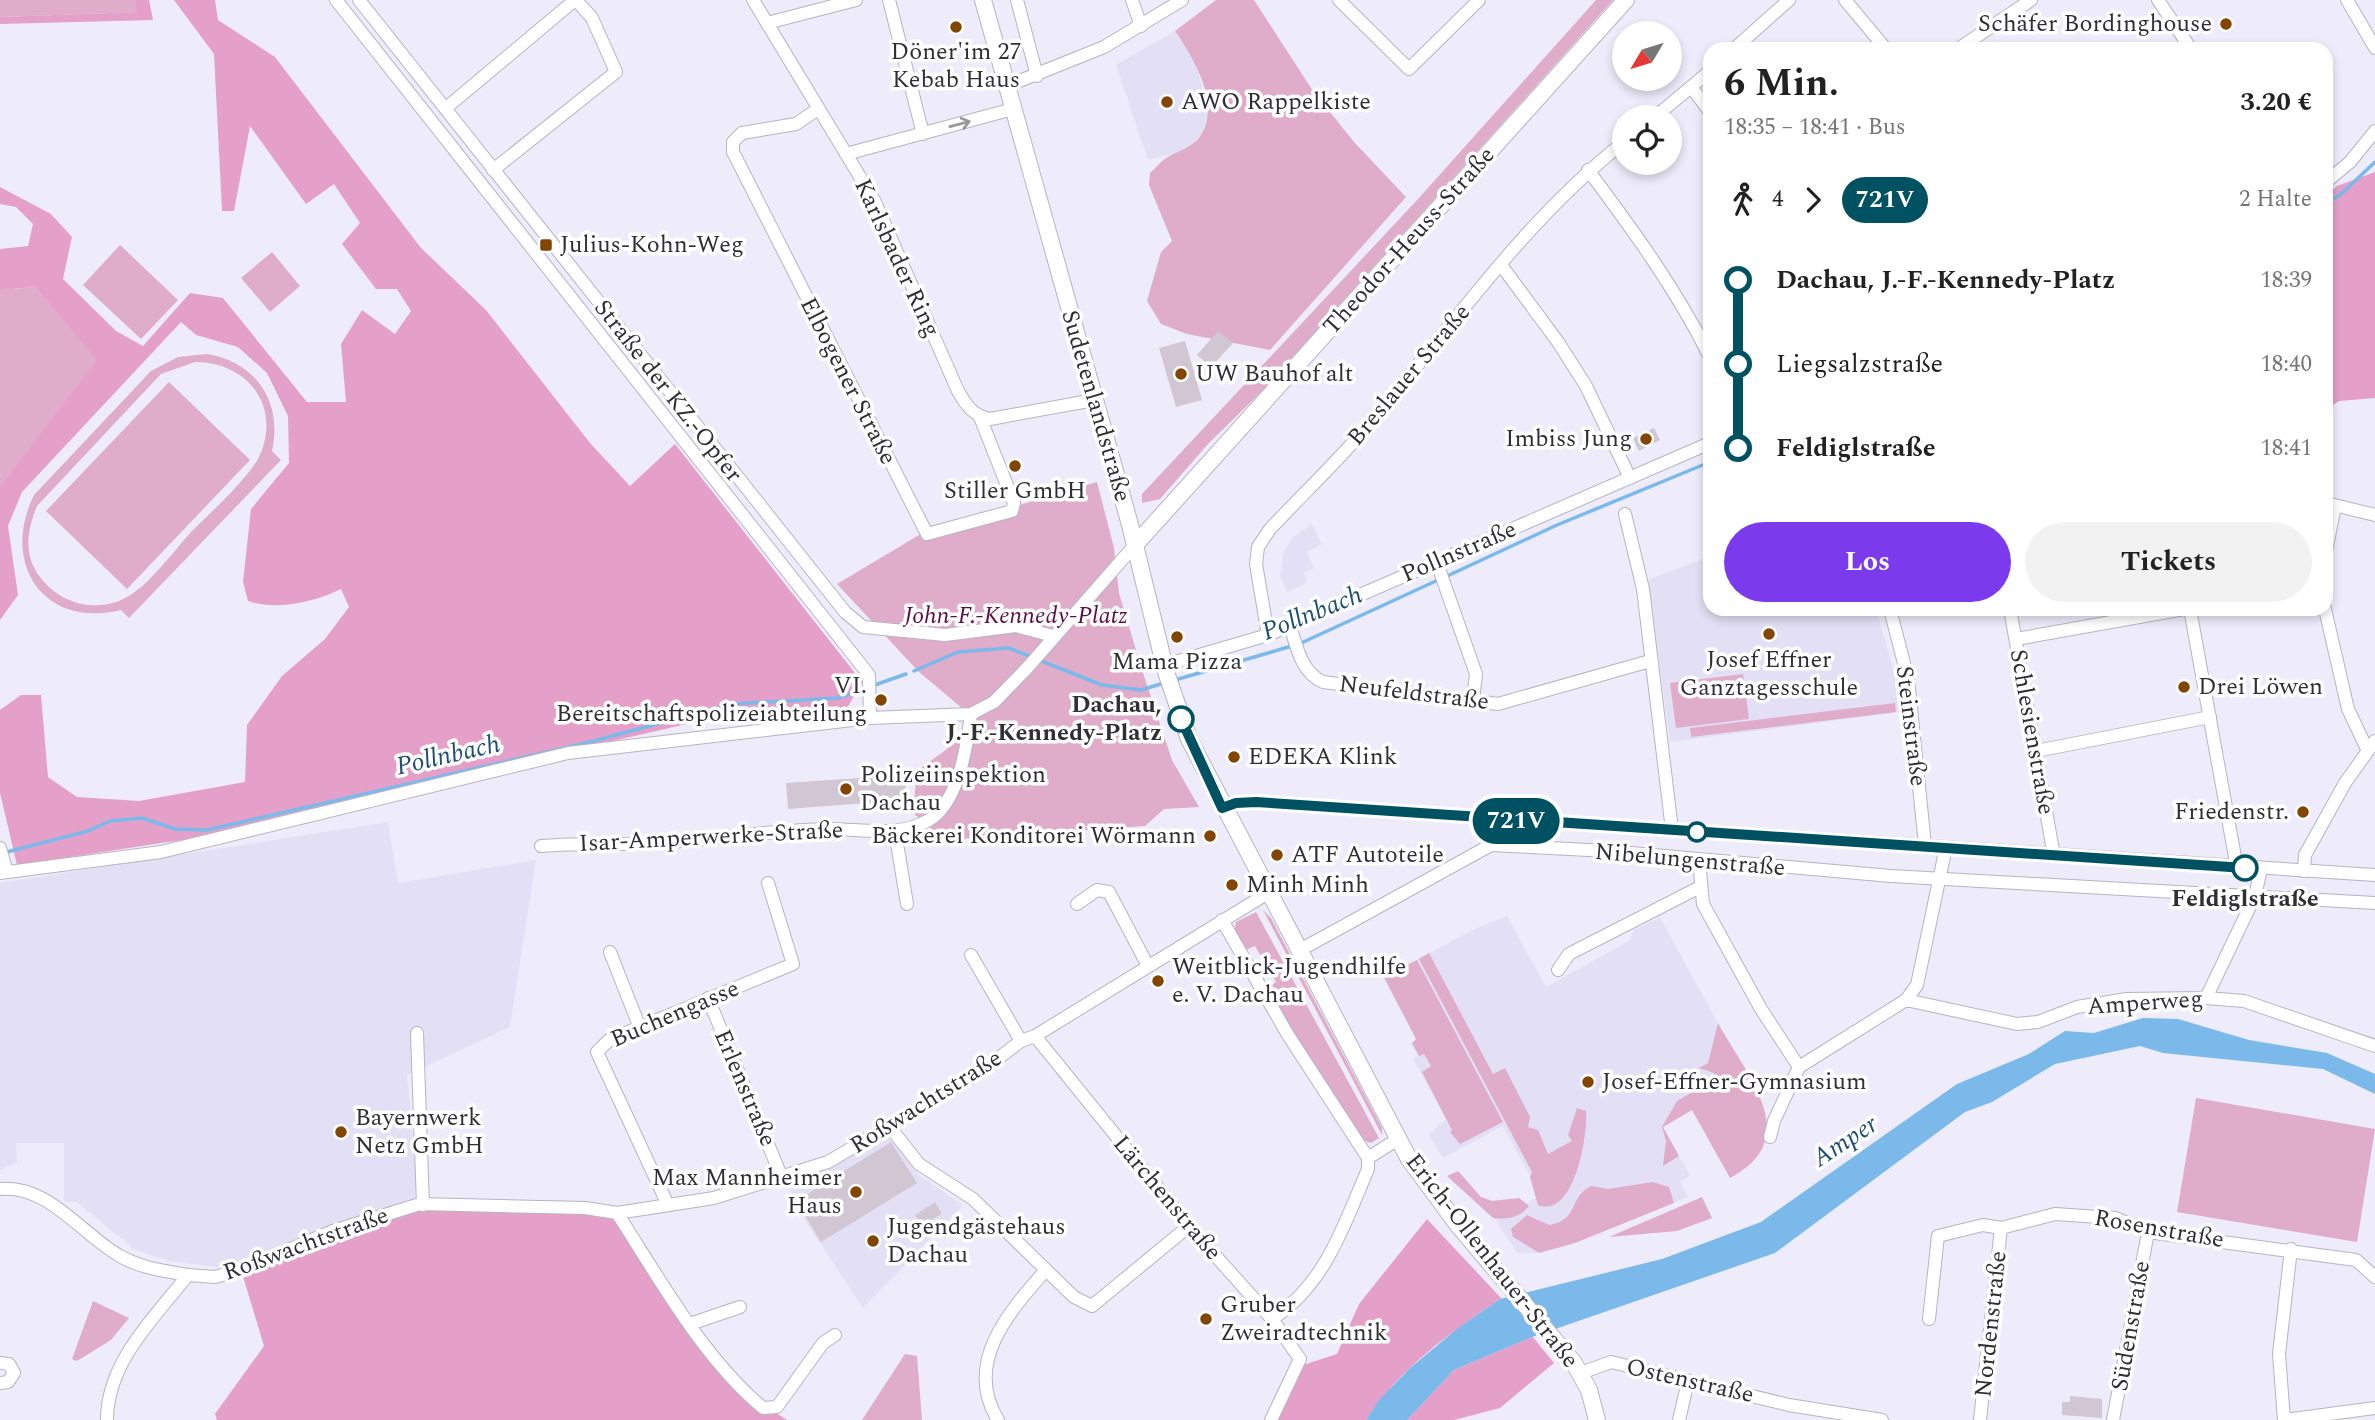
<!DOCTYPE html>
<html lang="de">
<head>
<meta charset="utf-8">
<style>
  :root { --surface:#fff; --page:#f2f2f2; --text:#222; --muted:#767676; --accent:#7c3aed }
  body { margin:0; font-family:Spectral,serif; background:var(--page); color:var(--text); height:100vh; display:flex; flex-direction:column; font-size:26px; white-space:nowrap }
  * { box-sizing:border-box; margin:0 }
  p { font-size:23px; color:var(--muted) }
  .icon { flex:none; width:38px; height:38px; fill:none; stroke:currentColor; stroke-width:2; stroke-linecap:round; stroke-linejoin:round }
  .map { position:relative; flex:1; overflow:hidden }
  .side { position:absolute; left:1703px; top:42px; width:630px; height:574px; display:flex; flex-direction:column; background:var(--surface); border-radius:21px; box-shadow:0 4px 10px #0003 }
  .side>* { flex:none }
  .badge { padding:0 14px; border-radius:23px; font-size:24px; line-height:46px }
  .needle { width:46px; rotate:232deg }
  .controls { position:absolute; left:1612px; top:21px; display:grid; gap:14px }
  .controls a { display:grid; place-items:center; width:70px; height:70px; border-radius:50%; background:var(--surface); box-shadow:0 4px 10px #0003; font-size:35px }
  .map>.badge { position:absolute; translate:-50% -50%; box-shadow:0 0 0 4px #fff }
  .legs { display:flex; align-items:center; gap:10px; height:77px; padding:0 21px; font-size:23px }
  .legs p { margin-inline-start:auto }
  .head { display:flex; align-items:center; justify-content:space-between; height:119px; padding:0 21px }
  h1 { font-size:38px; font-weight:700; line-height:52px }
  .button { display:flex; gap:14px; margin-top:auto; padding:14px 21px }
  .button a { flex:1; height:80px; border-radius:42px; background:var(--accent); color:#fff; font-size:28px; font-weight:700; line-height:80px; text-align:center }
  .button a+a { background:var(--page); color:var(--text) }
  ul { padding:0 21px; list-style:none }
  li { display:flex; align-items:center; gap:24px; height:84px; font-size:26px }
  li i { display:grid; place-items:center; width:10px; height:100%; margin:0 9px; background:currentColor }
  li i::after { content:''; width:18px; height:18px; margin:-9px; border:5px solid; border-radius:50%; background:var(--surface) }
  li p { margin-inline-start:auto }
  li:first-child i { background:linear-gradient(#0000 50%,currentColor 0) }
  li:last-child i { background:linear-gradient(currentColor 50%,#0000 0) }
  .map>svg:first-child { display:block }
  .built { fill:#e3e0f5 }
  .green { fill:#dfacca; fill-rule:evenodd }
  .forest { fill:#e4a0c9 }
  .water { fill:#7ab9ea }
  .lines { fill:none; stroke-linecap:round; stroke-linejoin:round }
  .stream { stroke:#7ab9ea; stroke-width:3.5 }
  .building { fill:#d0c7d3 }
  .minor-casing { stroke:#b6b4c2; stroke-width:14 }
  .tertiary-casing { stroke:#b6b4c2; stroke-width:18 }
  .minor { stroke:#fff; stroke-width:12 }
  .tertiary { stroke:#fff; stroke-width:16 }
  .oneway { stroke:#98979a }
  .line-1-casing { stroke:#fff; stroke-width:16 }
  .line-1 { stroke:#005262; stroke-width:10 }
  .poi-dot { fill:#824502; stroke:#fff; stroke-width:2.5 }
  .stop-1-dot { fill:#fff; stroke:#005262; stroke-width:3.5 }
  .labels { text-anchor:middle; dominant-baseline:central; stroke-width:7; stroke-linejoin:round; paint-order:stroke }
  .poi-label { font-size:24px; fill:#302f34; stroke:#fff; text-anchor:start }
  .street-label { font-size:24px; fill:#302f34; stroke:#fff }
  .park-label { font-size:24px; font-style:italic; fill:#5d0d46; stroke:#fff }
  .stop-label { font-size:24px; font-weight:bold; fill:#302f34; stroke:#fff; text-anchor:end }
  .water-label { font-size:26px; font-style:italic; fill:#204f71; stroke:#fff }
</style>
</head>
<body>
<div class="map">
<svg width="2375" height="1420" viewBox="0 0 2375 1420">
  <rect width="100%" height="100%" fill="#eeecfa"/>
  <g class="built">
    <polygon points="1175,31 1195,60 1209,112 1201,135 1188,150 1148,160 1116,65"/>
    <polygon points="1312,524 1322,544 1307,552 1314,568 1304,573 1307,580 1303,585 1287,592 1280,575 1284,551 1292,538"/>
    <polygon points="1710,556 1710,609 1876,609 1893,668 1900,712 1670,742 1648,580"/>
    <polygon points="388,822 398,883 536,860 510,1027 407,1075 420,1204 241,1270 168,1261 134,1249 77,1202 64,1202 64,1143 16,1143 17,1163 0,1170 0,883"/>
    <polygon points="1507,916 1546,987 1629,941 1634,930 1660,917 1763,1106 1692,1110 1662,1128 1690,1175 1680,1182 1688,1197 1575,1243 1539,1253 1517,1253 1481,1197 1492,1201 1519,1198 1527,1203 1536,1198 1533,1182 1503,1126 1443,1158 1429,1135 1446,1119 1413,1059 1418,1056 1411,1043 1416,1039 1383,977 1475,929"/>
    <polygon points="887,1134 919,1175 963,1205 863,1308 795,1205 788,1183 837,1162"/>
  </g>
  <g class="green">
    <polygon points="0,0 135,0 138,12 0,17"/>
    <path d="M1216 0H1254L1313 91 1354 142 1406 197 1270 350 1187 334 1161 324 1147 301 1161 252 1172 241 1149 185 1150 173C1155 169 1160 162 1166 158 1177 151 1193 148 1201 135 1221 103 1193 57 1175 31Z"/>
    <polygon points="1596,0 1613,0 1262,391 1208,444 1160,499 1142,503 1142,494 1418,199"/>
    <polygon points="120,245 178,300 141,339 83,285"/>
    <polygon points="272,252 300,286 270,312 241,278"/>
    <polygon points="35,287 98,360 0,486 0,290"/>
    <path d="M207 354C256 362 283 402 272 451L281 460 129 618 121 610C44 629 0 564 34 495L151 371 178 357ZM195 362C250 362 284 410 257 461 239 487 214 509 191 532 174 551 148 586 127 597 97 614 60 604 40 577 23 555 27 530 37 506L161 374Z"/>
    <polygon points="169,382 250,460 127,589 46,511"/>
    <polygon points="1097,482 1114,548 1119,593 1141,667 1172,760 1199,807 1164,809 1145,826 945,840 913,813 917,771 981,724 919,672 837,584 919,535"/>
    <polygon points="1743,674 1749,719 1676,728 1670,683"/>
    <polygon points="1895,703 1896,712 1691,737 1690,728"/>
    <polygon points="1263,910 1271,918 1382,1128 1382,1135"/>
    <polygon points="1256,912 1379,1138 1371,1143 1362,1140 1266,989 1276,982 1255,946 1245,950 1234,932 1236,922"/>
    <path d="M1429 953 1493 1074 1505 1068 1530 1117 1528 1127 1538 1130 1548 1154 1572 1141 1568 1135 1577 1108 1586 1111C1588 1134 1575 1219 1538 1205L1530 1177 1532 1172 1419 959Z"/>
    <polygon points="1417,960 1503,1122 1460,1144 1450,1132 1452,1130 1422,1072 1431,1066 1424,1054 1419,1056 1412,1043 1416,1039 1384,977"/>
    <path d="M1718 1023C1747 1076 1805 1138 1730 1178L1692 1110 1663 1127 1679 1156 1663 1166 1666 1141 1662 1127 1677 1101 1691 1093 1693 1087 1709 1091 1714 1073 1699 1068 1708 1063Z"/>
    <polygon points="2196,1098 2375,1129 2357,1242 2177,1212"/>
    <path d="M1458 1171 1481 1197 1492 1201 1519 1198 1529 1206C1521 1217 1506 1220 1493 1218L1447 1176Z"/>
    <path d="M1653 1182 1669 1187 1674 1203 1575 1243 1539 1253 1513 1237 1511 1229 1527 1215 1549 1225C1580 1220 1568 1197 1591 1186L1608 1189Z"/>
    <polygon points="1702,1197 1712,1218 1677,1231 1609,1237"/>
    <polygon points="93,1301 129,1318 111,1340 77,1361 72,1359"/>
    <polygon points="905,1354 917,1356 922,1420 862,1420"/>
  </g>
  <g class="forest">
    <polygon points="135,0 149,0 153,20 0,24 0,17 137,12"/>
    <path d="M174 0H215L218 20 275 57 421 248 486 310 590 443 630 486 675 444 862 682 846 710 751 714 704 720 188 839 17 865 0 793V710L21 695H41L48 777 77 797 139 801 245 782 247 725 282 676 325 639 349 607 341 589C315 602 275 611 248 601L243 582 251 509 289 463 288 416 267 373 238 347 196 335 181 322 22 492 8 526 18 595 0 620V486L97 360 35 287 0 290V249L28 246 33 224 16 207 0 204V187L51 214 72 237 63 279 116 331 143 346 190 293 223 298 307 402H346L341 344 362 310 395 334 411 311 397 289H376L342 244 360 223 334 184 306 204 250 126 234 211H222L214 54Z"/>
    <polygon points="2375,172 2375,398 2339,401 2326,410 2326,194 2337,186"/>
    <polygon points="420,1204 617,1213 746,1394 787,1420 217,1420 215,1414 264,1346 241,1270"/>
    <path d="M1427 1219 1500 1297 1554 1363 1500 1408 1454 1420H1407L1454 1370 1532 1337 1500 1299C1450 1333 1399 1369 1366 1420H1277L1303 1365 1337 1354 1359 1304Z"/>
  </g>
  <polygon class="water" points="2143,1018 2178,1019 2249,1040 2327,1053 2375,1074 2375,1094 2323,1069 2163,1053 2140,1046 2055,1064 1992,1102 1965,1112 1775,1253 1532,1337 1454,1370 1407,1420 1366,1420 1379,1400 1409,1369 1458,1328 1500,1299 1662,1259 1761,1222 1957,1084 2029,1054 2065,1031 2094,1033"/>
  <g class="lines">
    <g class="stream">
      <polyline points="2326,203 2340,195 2375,162"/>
      <polyline points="1445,577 1557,525 1710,462"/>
      <polyline points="1299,644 1438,580"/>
      <polyline points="914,671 958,652 1009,648 1102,685 1141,690 1164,683"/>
      <polyline points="1175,680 1292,646"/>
      <polyline points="3,853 88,831 110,821 142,818 175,829 207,830 586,743 732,704 838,698 906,674"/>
    </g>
  </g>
  <g class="building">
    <polygon points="1218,331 1233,343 1211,367 1197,355"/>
    <polygon points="1185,341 1202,400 1176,407 1159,348"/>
    <polygon points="1654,428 1660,440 1639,451 1633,438"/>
    <polygon points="905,775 906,800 788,809 786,783"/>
    <polygon points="891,1142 917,1183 821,1242 796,1201"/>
    <polygon points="935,1202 942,1214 921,1225 915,1215"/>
    <polygon points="2070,1396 2102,1399 2102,1418 2062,1415 2062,1402 2070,1402"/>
  </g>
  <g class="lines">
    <g class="minor-casing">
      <g id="minor">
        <polyline points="336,0 869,675 870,718"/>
        <polyline points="359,0 845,612 863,627 945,635 1016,626 1053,636"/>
        <path d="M753 0 874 200 958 391C966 405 973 416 990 419L1094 400"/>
        <polyline points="889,0 923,134"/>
        <polyline points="1017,0 1037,76"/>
        <polyline points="1132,0 1141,26"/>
        <polyline points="1339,0 1409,69 1479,0"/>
        <polyline points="1845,0 1886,49"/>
        <polyline points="2158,0 2191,49"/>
        <polyline points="2347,0 2375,48"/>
        <polyline points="767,23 856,0"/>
        <polyline points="1734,49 1789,0"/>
        <polyline points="1958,49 2031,0"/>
        <polyline points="1007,86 1104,47 1182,0"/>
        <polyline points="1692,88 1710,112"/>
        <polyline points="446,108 575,0"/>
        <polyline points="818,109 796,124 742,133 733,142 733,152 927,534 1012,511 1014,503 980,417"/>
        <polyline points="1655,117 1710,71"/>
        <polyline points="846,154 1013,109"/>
        <polyline points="493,170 616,72 592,18 576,0"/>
        <path d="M1588 170C1633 230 1676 289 1710 357"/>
        <polyline points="2326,182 2350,162 2375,131"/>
        <polyline points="1501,265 1558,342 1586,386 1630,478"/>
        <polyline points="2326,503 2375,515"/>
        <polyline points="1625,514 1643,589 1672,830"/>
        <polyline points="2326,551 2335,506"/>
        <polyline points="1437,563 1476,674 1473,700"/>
        <polyline points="1890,609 1908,679 1925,845"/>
        <polyline points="2010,609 2054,856"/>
        <polyline points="2190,609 2237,868"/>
        <polyline points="2325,609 2348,709 2367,749"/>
        <path d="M1290 626C1297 647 1301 672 1323 682L1498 704 1650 661"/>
        <path d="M1268 635 1256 564 1258 547 1270 529C1304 493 1340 459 1372 421 1452 326 1526 219 1624 142"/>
        <polyline points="2016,639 2184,609"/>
        <polyline points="1165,665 1268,635 1710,443"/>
        <polyline points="2036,751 2210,717"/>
        <polyline points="1222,808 1236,803 1256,802 2375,875"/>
        <polyline points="895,831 907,904"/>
        <path d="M541 846C574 843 605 844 637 844 701 842 765 830 829 829 862 829 899 838 929 820 959 802 967 745 971 714"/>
        <polyline points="0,848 7,872"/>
        <polyline points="1699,860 1703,904 1761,1009 1799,1067"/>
        <polyline points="2304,871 2305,855 2345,783 2375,741"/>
        <polyline points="0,873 161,852 568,753 870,718 971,714 994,702 1028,667 1135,545"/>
        <polyline points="1077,904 1097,890 1109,892 1148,966"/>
        <polyline points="1222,920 1288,1035 1368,1158"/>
        <polyline points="1300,950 1491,845 1609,851 1891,876 2375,903"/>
        <polyline points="610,952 640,1028"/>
        <polyline points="971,955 1021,1041"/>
        <polyline points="1558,970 1569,954 1700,887"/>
        <polyline points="708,998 782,1178"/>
        <polyline points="2206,998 2255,896 2261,869"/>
        <polyline points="1906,1000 1917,985 1946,847"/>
        <polyline points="417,1033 423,1205"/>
        <polyline points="1035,1036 1189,1226 1272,1319 1300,1359 1271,1420"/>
        <polyline points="889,1126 919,1164 973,1199 1074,1297 1092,1306 1189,1226"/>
        <polyline points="1770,1137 1774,1121 1799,1067 1906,1000 2017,1024 2038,1022 2077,1007 2127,999 2206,998 2244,1001 2375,1046"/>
        <path d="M0 1189C48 1184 81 1234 120 1256 140 1268 165 1271 188 1275"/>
        <polyline points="667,1203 597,1052 609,1040 793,964 768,883"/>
        <path d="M617 1213C659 1278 703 1358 763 1408L777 1407 823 1343 835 1335"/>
        <path d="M1272 1319C1325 1285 1344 1225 1368 1169V1158L1398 1139"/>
        <polyline points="1929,1319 1938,1236 1983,1225 2001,1228 2055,1214 2115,1218 2148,1232 2356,1260 2375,1277"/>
        <polyline points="690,1324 740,1307"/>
        <polyline points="0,1363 9,1364 14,1373 8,1382 0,1383"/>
        <polyline points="1581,1373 1611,1362 1789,1405 1882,1420"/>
        <path d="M107 1420C107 1362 154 1318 188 1275L215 1277 241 1270 333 1231 420 1204 585 1208 617 1213 714 1198 828 1162 979 1073 1021 1041 1035 1036 1268 893"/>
        <path d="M998 1420C963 1363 1009 1312 1045 1271"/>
        <polyline points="1679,1420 1688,1381"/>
        <polyline points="1980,1420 2001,1228"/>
        <polyline points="2113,1420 2148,1232"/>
        <polyline points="2284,1420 2279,1354 2291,1249"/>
        <polyline points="2284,1420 2375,1408"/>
      </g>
    </g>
    <g class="tertiary-casing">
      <g id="tertiary">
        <polyline points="983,0 1129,521 1166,672 1189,739 1409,1159 1457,1224 1574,1363 1589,1390 1597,1420"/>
        <polyline points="1135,545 1626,0"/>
      </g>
    </g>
    <use href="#minor" class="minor"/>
    <use href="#tertiary" class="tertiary"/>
  </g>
  <defs><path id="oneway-shaft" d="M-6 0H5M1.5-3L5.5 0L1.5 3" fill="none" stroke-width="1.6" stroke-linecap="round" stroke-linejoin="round" transform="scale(1.75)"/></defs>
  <use class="oneway" href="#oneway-shaft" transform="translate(960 124) rotate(-15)"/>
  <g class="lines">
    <g class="line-1-casing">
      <polyline id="line-1" points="1181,719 1222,808 1236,803 1256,802 2245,868"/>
    </g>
    <use href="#line-1" class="line-1"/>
  </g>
  <g class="poi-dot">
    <circle cx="2226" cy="24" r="7"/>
    <circle cx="956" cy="27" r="7"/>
    <circle cx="1167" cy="102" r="7"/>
    <rect x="539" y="238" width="14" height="14" rx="3.5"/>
    <circle cx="1181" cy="374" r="7"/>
    <circle cx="1646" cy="439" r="7"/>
    <circle cx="1015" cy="466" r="7"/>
    <circle cx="1769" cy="634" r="7"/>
    <circle cx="1177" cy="637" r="7"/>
    <circle cx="2184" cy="687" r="7"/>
    <circle cx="881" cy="700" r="7"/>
    <circle cx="1234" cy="757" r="7"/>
    <circle cx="846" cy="789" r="7"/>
    <circle cx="2303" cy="812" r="7"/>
    <circle cx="1210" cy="836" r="7"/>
    <circle cx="1277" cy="855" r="7"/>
    <circle cx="1232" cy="885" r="7"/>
    <circle cx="1158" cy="981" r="7"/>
    <circle cx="1588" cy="1082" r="7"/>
    <circle cx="341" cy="1132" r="7"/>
    <circle cx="856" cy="1192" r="7"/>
    <circle cx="873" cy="1241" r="7"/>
    <circle cx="1206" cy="1319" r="7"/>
  </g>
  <g class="stop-1-dot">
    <circle cx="1181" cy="719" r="12"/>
    <circle cx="1697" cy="832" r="9"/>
    <circle cx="2245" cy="868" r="12"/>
  </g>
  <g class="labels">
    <g class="poi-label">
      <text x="2212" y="24" text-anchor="end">Schäfer Bordinghouse</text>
      <text x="956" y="52" text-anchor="middle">Döner'im 27<tspan x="956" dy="28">Kebab Haus</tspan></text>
      <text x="1181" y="102">AWO Rappelkiste</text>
      <text x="560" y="245">Julius-Kohn-Weg</text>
      <text x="1195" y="374">UW Bauhof alt</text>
      <text x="1632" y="439" text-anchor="end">Imbiss Jung</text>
      <text x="1015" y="491" text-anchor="middle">Stiller GmbH</text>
      <text x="1769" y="660" text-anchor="middle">Josef Effner<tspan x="1769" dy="28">Ganztagesschule</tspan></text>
      <text x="1177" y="662" text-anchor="middle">Mama Pizza</text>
      <text x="867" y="686" text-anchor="end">VI.<tspan x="867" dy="28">Bereitschaftspolizeiabteilung</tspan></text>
      <text x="2198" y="687">Drei Löwen</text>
      <text x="1248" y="757">EDEKA Klink</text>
      <text x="860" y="775">Polizeiinspektion<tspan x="860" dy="28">Dachau</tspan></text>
      <text x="2289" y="812" text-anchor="end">Friedenstr.</text>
      <text x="1196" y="836" text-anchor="end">Bäckerei Konditorei Wörmann</text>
      <text x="1291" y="855">ATF Autoteile</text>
      <text x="1246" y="885">Minh Minh</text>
      <text x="1172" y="967">Weitblick-Jugendhilfe<tspan x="1172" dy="28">e. V. Dachau</tspan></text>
      <text x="1602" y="1082">Josef-Effner-Gymnasium</text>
      <text x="355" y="1118">Bayernwerk<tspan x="355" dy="28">Netz GmbH</tspan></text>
      <text x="842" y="1178" text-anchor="end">Max Mannheimer<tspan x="842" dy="28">Haus</tspan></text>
      <text x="887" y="1227">Jugendgästehaus<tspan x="887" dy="28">Dachau</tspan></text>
      <text x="1220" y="1305">Gruber<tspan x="1220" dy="28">Zweiradtechnik</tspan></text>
    </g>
    <g class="street-label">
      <text transform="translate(1409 241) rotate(-48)">Theodor-Heuss-Straße</text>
      <text transform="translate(897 258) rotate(65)">Karlsbader Ring</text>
      <text transform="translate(1409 375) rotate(-50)">Breslauer Straße</text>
      <text transform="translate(848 381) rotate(63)">Elbogener Straße</text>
      <text transform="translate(668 391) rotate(52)">Straße der KZ.-Opfer</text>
      <text transform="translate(1096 406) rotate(74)">Sudetenlandstraße</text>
      <text transform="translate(1459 552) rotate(-23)">Pollnstraße</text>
      <text transform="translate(1414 693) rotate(7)">Neufeldstraße</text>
      <text transform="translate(1911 726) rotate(83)">Steinstraße</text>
      <text transform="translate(2032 732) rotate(80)">Schlesienstraße</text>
      <text transform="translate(711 837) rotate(-3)">Isar-Amperwerke-Straße</text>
      <text transform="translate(1690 860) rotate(5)">Nibelungenstraße</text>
      <text transform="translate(2145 1003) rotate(-4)">Amperweg</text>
      <text transform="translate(675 1014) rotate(-23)">Buchengasse</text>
      <text transform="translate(745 1088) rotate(67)">Erlenstraße</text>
      <text transform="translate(926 1102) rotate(-32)">Roßwachtstraße</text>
      <text transform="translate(1167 1198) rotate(50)">Lärchenstraße</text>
      <text transform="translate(2159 1229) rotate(10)">Rosenstraße</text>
      <text transform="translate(306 1244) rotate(-20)">Roßwachtstraße</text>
      <text transform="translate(1492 1261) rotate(52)">Erich-Ollenhauer-Straße</text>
      <text transform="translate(1991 1324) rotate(-84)">Nordenstraße</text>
      <text transform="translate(2131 1326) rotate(-80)">Südenstraße</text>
      <text transform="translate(1690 1381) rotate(13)">Ostenstraße</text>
    </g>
    <g class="park-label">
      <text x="1016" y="616">John-F.-Kennedy-Platz</text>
    </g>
    <g class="stop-label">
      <text x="1162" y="705">Dachau,<tspan x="1162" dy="28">J.-F.-Kennedy-Platz</tspan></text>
      <text x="2245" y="899" text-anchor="middle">Feldiglstraße</text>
    </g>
    <g class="water-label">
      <text transform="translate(1312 613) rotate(-22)">Pollnbach</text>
      <text transform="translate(448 755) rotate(-13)">Pollnbach</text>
      <text transform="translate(1845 1141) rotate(-33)">Amper</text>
    </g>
  </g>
</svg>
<div class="controls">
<a><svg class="needle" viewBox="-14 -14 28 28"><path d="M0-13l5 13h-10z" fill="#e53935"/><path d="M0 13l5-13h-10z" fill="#767676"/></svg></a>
<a><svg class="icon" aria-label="locate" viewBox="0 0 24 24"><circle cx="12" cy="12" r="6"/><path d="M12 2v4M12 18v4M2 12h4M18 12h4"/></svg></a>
</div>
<b class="badge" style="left:1516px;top:821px;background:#005262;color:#fff">721V</b>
<section class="side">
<div class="head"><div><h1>6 Min.</h1><p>18:35 – 18:41 · Bus</p></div><b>3.20 €</b></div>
<div class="legs"><svg class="icon" aria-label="walk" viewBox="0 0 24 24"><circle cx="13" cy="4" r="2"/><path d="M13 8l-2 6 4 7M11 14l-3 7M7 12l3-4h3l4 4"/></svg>4<svg class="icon" aria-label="forward" viewBox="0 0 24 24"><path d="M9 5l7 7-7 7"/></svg><b class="badge" style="background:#005262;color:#fff">721V</b><p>2 Halte</p></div>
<ul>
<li><i style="color:#005262"></i><b>Dachau, J.-F.-Kennedy-Platz</b><p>18:39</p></li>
<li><i style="color:#005262"></i><span>Liegsalzstraße</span><p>18:40</p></li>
<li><i style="color:#005262"></i><b>Feldiglstraße</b><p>18:41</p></li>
</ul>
<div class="button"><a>Los</a><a>Tickets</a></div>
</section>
</div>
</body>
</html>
